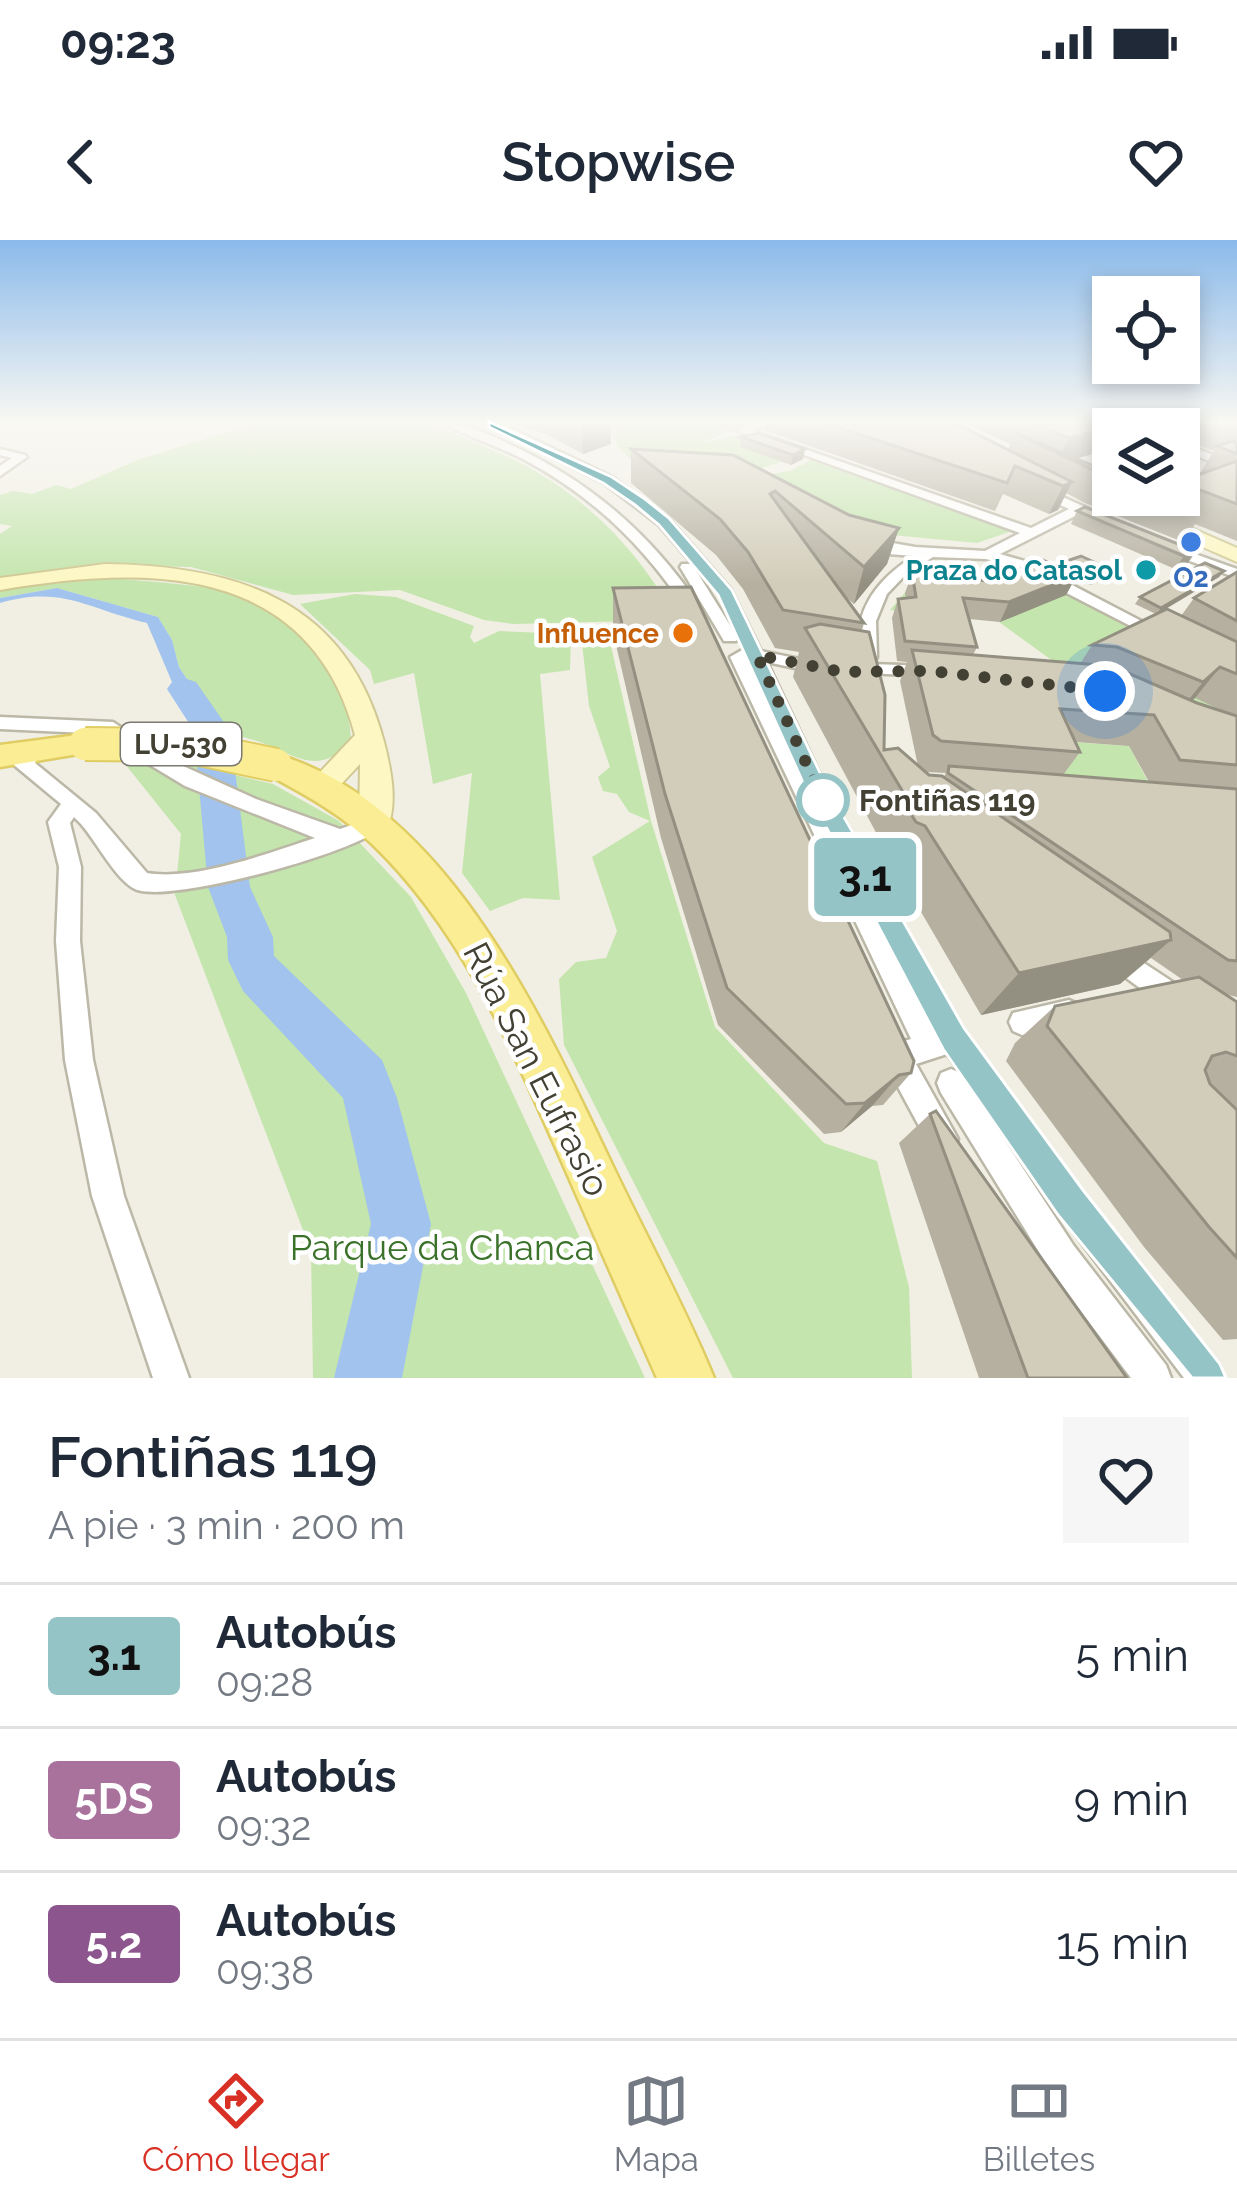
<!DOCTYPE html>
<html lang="es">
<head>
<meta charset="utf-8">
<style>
  :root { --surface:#fff; --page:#f6f6f7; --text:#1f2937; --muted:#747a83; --line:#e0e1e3; --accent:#d93025 }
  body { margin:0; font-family:Raleway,sans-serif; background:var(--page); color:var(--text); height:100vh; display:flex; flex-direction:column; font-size:45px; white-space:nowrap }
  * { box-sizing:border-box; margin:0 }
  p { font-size:39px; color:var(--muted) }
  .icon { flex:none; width:66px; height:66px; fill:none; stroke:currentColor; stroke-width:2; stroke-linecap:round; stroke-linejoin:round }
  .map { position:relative; height:1138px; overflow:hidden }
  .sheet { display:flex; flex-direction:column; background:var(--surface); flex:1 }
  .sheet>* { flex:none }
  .badge { padding:0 24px; border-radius:9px; font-size:42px; line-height:78px }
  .buttons { position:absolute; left:1092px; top:36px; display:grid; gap:24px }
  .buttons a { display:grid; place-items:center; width:108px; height:108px; border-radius:0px; background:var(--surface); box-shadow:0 6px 18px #0003; font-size:60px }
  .you { position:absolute; width:60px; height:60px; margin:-30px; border:9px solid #fff; border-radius:50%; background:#1a73e8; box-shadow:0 0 0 18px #1a73e833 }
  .map>.badge { position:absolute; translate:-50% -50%; box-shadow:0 0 0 6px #fff }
  .round { display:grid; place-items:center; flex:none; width:126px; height:126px; border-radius:0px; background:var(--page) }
  .headline { display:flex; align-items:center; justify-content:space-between; height:204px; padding:0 48px }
  h1 { font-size:57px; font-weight:600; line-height:90px }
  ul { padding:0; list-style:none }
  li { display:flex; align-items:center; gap:36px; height:144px; padding:0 48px; border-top:3px solid var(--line) }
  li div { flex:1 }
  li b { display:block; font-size:45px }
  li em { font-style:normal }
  li .badge { min-width:132px; font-weight:700; text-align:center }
  .status { display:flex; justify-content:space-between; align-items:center; height:84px; padding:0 60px; background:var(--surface); direction:ltr }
  .status svg { height:33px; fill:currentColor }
  header { display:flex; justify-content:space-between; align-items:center; height:156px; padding:0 48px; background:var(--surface); font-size:54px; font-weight:600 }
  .menu { display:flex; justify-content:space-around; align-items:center; height:168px; border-top:3px solid var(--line); background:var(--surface); font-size:33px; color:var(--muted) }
  .menu a { display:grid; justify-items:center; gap:6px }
  .menu .current { color:var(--accent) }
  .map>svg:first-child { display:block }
  .green { fill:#c4e5ad }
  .water { fill:#a1c3ed }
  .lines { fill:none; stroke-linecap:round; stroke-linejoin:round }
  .river { fill:#a1c3ed; fill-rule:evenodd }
  .street-casing { stroke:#bcb8a7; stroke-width:5 }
  .secondary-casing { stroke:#d0c995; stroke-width:4 }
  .primary-casing { stroke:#dfcd64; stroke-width:5 }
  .street { fill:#fff; fill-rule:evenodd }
  .secondary { fill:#fdf7c3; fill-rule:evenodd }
  .primary { fill:#fbed94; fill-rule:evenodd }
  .primary-bridge-casing { stroke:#dfcd64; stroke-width:36; stroke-linecap:butt }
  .primary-bridge { stroke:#fbed94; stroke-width:32 }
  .wall { fill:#b5b0a0; fill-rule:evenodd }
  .shaded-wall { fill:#939082 }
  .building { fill:#d2cdba; stroke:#939082; stroke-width:3 }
  .line { fill:#95c4c7; stroke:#fff; stroke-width:3 }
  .walk { stroke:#434034; stroke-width:12; stroke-dasharray:0 21.6 }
  .shop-dot { fill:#3f7fe0; stroke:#fff; stroke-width:4.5 }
  .culture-dot { fill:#0f9aa8; stroke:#fff; stroke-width:4.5 }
  .food-dot { fill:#e8710a; stroke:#fff; stroke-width:4.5 }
  .stop-dot { fill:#fff; stroke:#95c4c7; stroke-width:6 }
  .labels { text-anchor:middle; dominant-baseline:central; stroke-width:9; stroke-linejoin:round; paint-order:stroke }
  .far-culture-label { font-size:27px; font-weight:bold; fill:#0d838f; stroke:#fff; text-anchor:end }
  .far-shop-label { font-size:27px; font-weight:bold; fill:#366cbe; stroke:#fff }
  .far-food-label { font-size:27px; font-weight:bold; fill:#c56008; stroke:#fff; text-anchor:end }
  .shield { fill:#fff; stroke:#7b7971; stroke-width:3 }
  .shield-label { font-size:27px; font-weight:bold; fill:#434034 }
  .stop-label { font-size:30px; font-weight:bold; fill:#434034; stroke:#fff; text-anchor:start }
  .near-street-label { font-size:36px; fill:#434034; stroke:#fff }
  .near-park-label { font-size:36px; fill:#3a722a; stroke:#fff }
</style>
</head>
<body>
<div class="status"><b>09:23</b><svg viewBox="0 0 49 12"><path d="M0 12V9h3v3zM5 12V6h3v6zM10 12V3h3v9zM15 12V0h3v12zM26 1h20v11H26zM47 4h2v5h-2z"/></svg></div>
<header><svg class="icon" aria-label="back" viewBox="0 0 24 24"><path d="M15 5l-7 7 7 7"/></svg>Stopwise<svg class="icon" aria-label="heart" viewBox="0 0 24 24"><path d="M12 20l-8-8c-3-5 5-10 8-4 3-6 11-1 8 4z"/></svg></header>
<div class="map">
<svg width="1237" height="1138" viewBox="0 0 1237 1138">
  <rect width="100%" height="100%" fill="#f1efe4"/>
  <g class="green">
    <path d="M253 184C301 184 386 176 429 185 448 189 464 198 481 205 569 240 632 298 677 380L513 384 484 380 400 350 293 355 191 327 95 325 0 340V294L12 286 0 284V255L13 251 32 254 56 245 71 249 140 219Z"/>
    <polygon points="715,184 750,185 699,203 743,194 782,208 770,216 781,222 759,229 638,226 619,208 612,194 593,186"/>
    <polygon points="820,215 1024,287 977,303 870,293 764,235 790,231"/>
    <path d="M970 329C1085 340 1155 403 1237 477L1083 443 999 382 1060 357 906 353 908 372 890 370 915 341Z"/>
    <path d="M114 338C146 342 219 345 245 357 297 381 353 445 351 504 320 531 303 521 270 506 255 499 238 496 222 492L179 427 172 400 158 377 57 348 0 358V349Z"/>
    <polygon points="355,354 396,357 474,386 470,397 474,403 499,391 571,394 570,430 540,434 560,660 523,658 490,671 462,633 472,533 433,544 414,433 374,444 370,430 300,364"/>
    <polygon points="608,393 651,581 715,787 824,903 877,921 909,1047 912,1138 733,1138 564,805 559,739 576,722 606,718 617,691 592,617 650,581 629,572 617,554 603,551 598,537 610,527 589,466 582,403 586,395"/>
    <polygon points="1040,500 1129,506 1153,551 1058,544"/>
    <polygon points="183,523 273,544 339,581 411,657 466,753 645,1138 313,1138 311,1011 175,655 181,594 125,524"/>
  </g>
  <path class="water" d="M57 348 158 377 172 400 179 427 222 492H206L172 442 147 383C87 369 63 345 0 363V358Z"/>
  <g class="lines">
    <polygon class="river" points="184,438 196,442 230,491 250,647 273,697 274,716 382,820 397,858 431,984 402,1138 334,1138 371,984 343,858 243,751 228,720 227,697 208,647 194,491 167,449 172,442"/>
    <g class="street-casing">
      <g id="street">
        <path d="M446 184C468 184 488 194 509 204 590 241 651 294 701 368L699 371H687C644 306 593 256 523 219 498 206 470 198 446 184Z"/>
        <polygon points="488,184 502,184 612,237 669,279 731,350 761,411 829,425 832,429 823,434 767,422 826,547 963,790 1081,951 1219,1125 1224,1138 1184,1138 1059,973 965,840 1074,1006 1166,1125 1171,1138 1131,1138 1050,1030 941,853 937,843 941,833 951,829 961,833 947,814 916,824 958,899 954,910 943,914 932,910 879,812 883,802 893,798 901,802 911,799 730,417 744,409 719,354 659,285 604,243"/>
        <path d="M750 184H765L753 191 1031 288 1069 269 1032 252 1030 249 1036 245 1105 276 1107 279 1100 283 1079 274 1000 314 1028 322 1168 395 1160 400 1154 398 1018 328 986 319 933 317 907 333 887 354 876 381 877 417 875 421H863C848 375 877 339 914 316L863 312 861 309 868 305 862 301 864 298 915 307 985 311 1020 293 738 191Z"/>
        <polygon points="1135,184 1149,184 1155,189 1142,189"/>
        <polygon points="1179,201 1237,225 1237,233 1179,208"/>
        <polygon points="0,209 25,215 27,217 0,236 0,226 12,218 0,215"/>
        <polygon points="1167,304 1237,329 1237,338 1162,311 1160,308"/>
        <polygon points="682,324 692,324 738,398 736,401 724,401 680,327"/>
        <polygon points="871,424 931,426 940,431 931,436 865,433 862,429"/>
        <path d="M0 477 113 482 172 521 256 559 340 589 374 577 382 579 385 585C363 611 168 665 135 649 116 640 96 601 81 584L74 577 70 583 81 627 80 701 93 820 124 956 189 1138H153L92 956 65 820 56 701 59 627 48 582 61 564 14 525 23 506H37L40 511 35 523 96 573 147 633C196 641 268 613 315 598L185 546 132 514 108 494 0 489Z"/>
        <polygon points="1112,702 1188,752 1192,761 1188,770 1179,773 1170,770 1103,721 1100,713 1103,705"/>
        <polygon points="1069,760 1078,764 1082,773 1078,782 1022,795 1013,791 1009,782 1013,773"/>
      </g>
    </g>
    <g class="secondary-casing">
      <g id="secondary">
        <polygon points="1148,275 1162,275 1237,308 1237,322 1148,283"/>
        <path d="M105 324C238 326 347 360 384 502 391 529 399 567 385 593H363L359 585 360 524 331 555H311L306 547 355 495C309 322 146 325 0 350V338Z"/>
      </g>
    </g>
    <g class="primary-casing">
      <g id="primary">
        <polygon points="85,494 96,497 100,504 96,511 0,527 0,505"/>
        <path d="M276 514C451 566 547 789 619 939 651 1005 686 1070 714 1138H657C624 1063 591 988 558 913 509 802 460 688 371 603 340 573 302 553 265 533L260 525 265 517Z"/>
      </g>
    </g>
    <use href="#street" class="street"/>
    <use href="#secondary" class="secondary"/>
    <use href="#primary" class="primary"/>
    <g class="primary-bridge-casing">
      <polyline id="primary-bridge" points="85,504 181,505 276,525"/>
    </g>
    <use href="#primary-bridge" class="primary-bridge"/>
  </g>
  <g class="wall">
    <polygon points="515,184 611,184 611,204 583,214 546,194"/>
    <polygon points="719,184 743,184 734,192"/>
    <polygon points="765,184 957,184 1008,210 1010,204 966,184 1105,184 1110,187 1096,213 1076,218 1113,234 1113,255 1179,255 1179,239 1184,240 1200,233 1214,211 1179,197 1179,189 1159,189 1155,184 1237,184 1237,301 1195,284 1183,302 1085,263 1066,253 1058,270 1049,274 1003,254 995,271 764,190"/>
    <polygon points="741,197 805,209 803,219 791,225 740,207"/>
    <path d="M631 209 733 215 849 275 899 288 887 324 854 364 842 354 864 383 862 390 884 510 918 526 900 441 907 422 897 421 892 378 898 359 906 358 905 353 912 333 987 341 1059 327 1061 323 1109 338 1090 345 1075 338 1066 355 1000 382 969 379 977 407 973 415 1080 424 1092 405 1156 374 1135 364 1140 357 1224 331 1219 337 1162 371 1181 376 1194 358 1237 332V757L1224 754 1237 762V1099L1223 1100 1144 1007 1006 821 1015 803 1055 766 1183 740 1151 718 1120 744 981 775 899 634 892 631 877 605 880 600 793 437 799 412 775 408 743 349 716 315 631 243ZM1195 458 1227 473 1192 461ZM1075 502 1129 506 1149 542 1063 535 1080 512ZM926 532 946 533 943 538 929 535Z"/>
    <polygon points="1077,271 1196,311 1187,324 1175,329 1071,284"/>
    <polygon points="613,348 911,833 883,865 872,866 841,892 824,894 718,785 661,598 613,392"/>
    <polygon points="930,874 1127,1138 979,1138 899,903"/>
  </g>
  <g class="shaded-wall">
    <polygon points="582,184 611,184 611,204 583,214"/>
    <polygon points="1110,187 1096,213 1072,220 1061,214 1069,198"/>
    <polygon points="805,209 803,219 791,225 793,215"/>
    <polygon points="1072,242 1058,270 1049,274 1063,246"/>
    <polygon points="899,288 887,324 854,364 864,327"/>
    <polygon points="1196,311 1187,324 1175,329 1184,316"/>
    <polygon points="1113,331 1109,338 1090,345 1094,339"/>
    <polygon points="1224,331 1219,337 1157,374 1161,368"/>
    <polygon points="1077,335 1066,355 1000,382 1009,362"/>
    <polygon points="1220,427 1195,458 1178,473 1203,442"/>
    <polygon points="1171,700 1120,744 981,775 1019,733"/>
    <polygon points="899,835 872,866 841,892 865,863"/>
  </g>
  <g class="building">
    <polygon points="828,184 957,184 1072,242 1063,246 1015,226 1007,243"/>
    <polygon points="1036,184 1105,184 1110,187 1069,198"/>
    <polygon points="758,193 805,209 793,215 741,197"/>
    <polygon points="1015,193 1113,234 1113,238 1100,233"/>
    <polygon points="1232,201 1237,203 1237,214 1217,206"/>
    <polygon points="631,209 733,215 849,275 899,288 864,327 775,251 770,254 864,383 783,370 748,312 720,279"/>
    <polygon points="1237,221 1237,264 1179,242 1179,239 1184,240"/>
    <polygon points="1085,267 1196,311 1184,316 1077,271"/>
    <polygon points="1081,316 1113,331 1094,339 1061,323"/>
    <polygon points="1043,320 1077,335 1009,362 963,358 977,407 905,401 898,359 916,357 912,333 987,341"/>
    <polygon points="1205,323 1224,331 1161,368 1140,357"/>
    <polygon points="1237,332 1237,381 1194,358"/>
    <polygon points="691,347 914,821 911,833 899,835 865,863 846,864 727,748 665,554 613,348"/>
    <polygon points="1167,369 1237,402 1237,434 1220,427 1203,442 1117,407 1092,405"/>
    <polygon points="820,384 869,392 885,455 884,510 898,508 929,535 942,536 1170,692 1171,700 1019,733 925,586 916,582 900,557 903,552 805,388"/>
    <polygon points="912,410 1112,426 1197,463 1237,476 1237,525 1180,520 1154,475 1060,469 1080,512 941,501 933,495"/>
    <polygon points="949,526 1237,549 1237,721 1228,720 948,533"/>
    <polygon points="1199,737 1237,762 1237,816 1226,812 1212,816 1205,830 1210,844 1237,870 1237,1018 1209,987 1047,786 1055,766"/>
    <polygon points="936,871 1127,1138 1028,1138 930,874"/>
  </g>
  <linearGradient id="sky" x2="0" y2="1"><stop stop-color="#8bbaea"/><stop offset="0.53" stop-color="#f9f8f3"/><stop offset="1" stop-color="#f9f8f3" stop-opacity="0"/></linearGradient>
  <rect width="1237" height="344" fill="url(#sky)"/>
  <polygon class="line" points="489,182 612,237 645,259 669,278 732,350 827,547 964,788 1083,950 1220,1124 1226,1138 1192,1138 1058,975 943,809 805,547 718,355 659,285 635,265 603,243 489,187"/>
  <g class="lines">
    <polyline class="walk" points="823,560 757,415 842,432 930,431 1105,451"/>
  </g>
  <circle class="shop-dot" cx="1191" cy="302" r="12"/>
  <circle class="culture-dot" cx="1146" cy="330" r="12"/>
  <circle class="food-dot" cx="683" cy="393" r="12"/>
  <circle class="stop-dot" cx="823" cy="560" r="24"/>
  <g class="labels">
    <g class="far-culture-label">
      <text x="1122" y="330">Praza do Catasol</text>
    </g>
    <g class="far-shop-label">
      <text x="1191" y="337">O2</text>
    </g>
    <g class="far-food-label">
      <text x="659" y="393">Influence</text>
    </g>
    <rect class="shield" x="121" y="483" width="120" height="42" rx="9"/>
    <g class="shield-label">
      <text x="181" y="504">LU-530</text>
    </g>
    <g class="stop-label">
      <text x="859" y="560">Fontiñas 119</text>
    </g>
    <g class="near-street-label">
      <text transform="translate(537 829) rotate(63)">Rúa San Eufrasio</text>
    </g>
    <g class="near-park-label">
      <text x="442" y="1007">Parque da Chanca</text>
    </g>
  </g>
</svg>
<div class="buttons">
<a><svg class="icon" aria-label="locate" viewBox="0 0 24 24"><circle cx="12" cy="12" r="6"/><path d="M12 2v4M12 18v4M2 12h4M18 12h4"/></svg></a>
<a><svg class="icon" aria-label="layers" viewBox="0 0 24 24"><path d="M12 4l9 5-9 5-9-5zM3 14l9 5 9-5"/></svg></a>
</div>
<div class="you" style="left:1105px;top:451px"></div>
<b class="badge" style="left:865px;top:637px;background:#95c4c7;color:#111">3.1</b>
</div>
<section class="sheet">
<div class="headline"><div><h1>Fontiñas 119</h1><p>A pie · 3 min · 200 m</p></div><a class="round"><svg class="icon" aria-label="heart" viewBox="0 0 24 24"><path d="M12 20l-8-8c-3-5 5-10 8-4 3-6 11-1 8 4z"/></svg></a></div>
<ul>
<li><span class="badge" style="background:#95c4c7;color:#111">3.1</span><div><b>Autobús</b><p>09:28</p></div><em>5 min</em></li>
<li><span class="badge" style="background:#a9729d;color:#fff">5DS</span><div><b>Autobús</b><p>09:32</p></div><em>9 min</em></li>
<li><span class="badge" style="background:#8d558d;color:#fff">5.2</span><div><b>Autobús</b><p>09:38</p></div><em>15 min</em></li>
</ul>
</section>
<nav class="menu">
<a class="current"><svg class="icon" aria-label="directions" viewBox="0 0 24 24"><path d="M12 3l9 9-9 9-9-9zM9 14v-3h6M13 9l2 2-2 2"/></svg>Cómo llegar</a>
<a><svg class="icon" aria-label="map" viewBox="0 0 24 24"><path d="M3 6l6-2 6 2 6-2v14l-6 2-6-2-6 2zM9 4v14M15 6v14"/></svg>Mapa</a>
<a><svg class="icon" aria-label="tickets" viewBox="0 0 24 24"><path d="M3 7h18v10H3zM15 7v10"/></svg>Billetes</a>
</nav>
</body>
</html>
